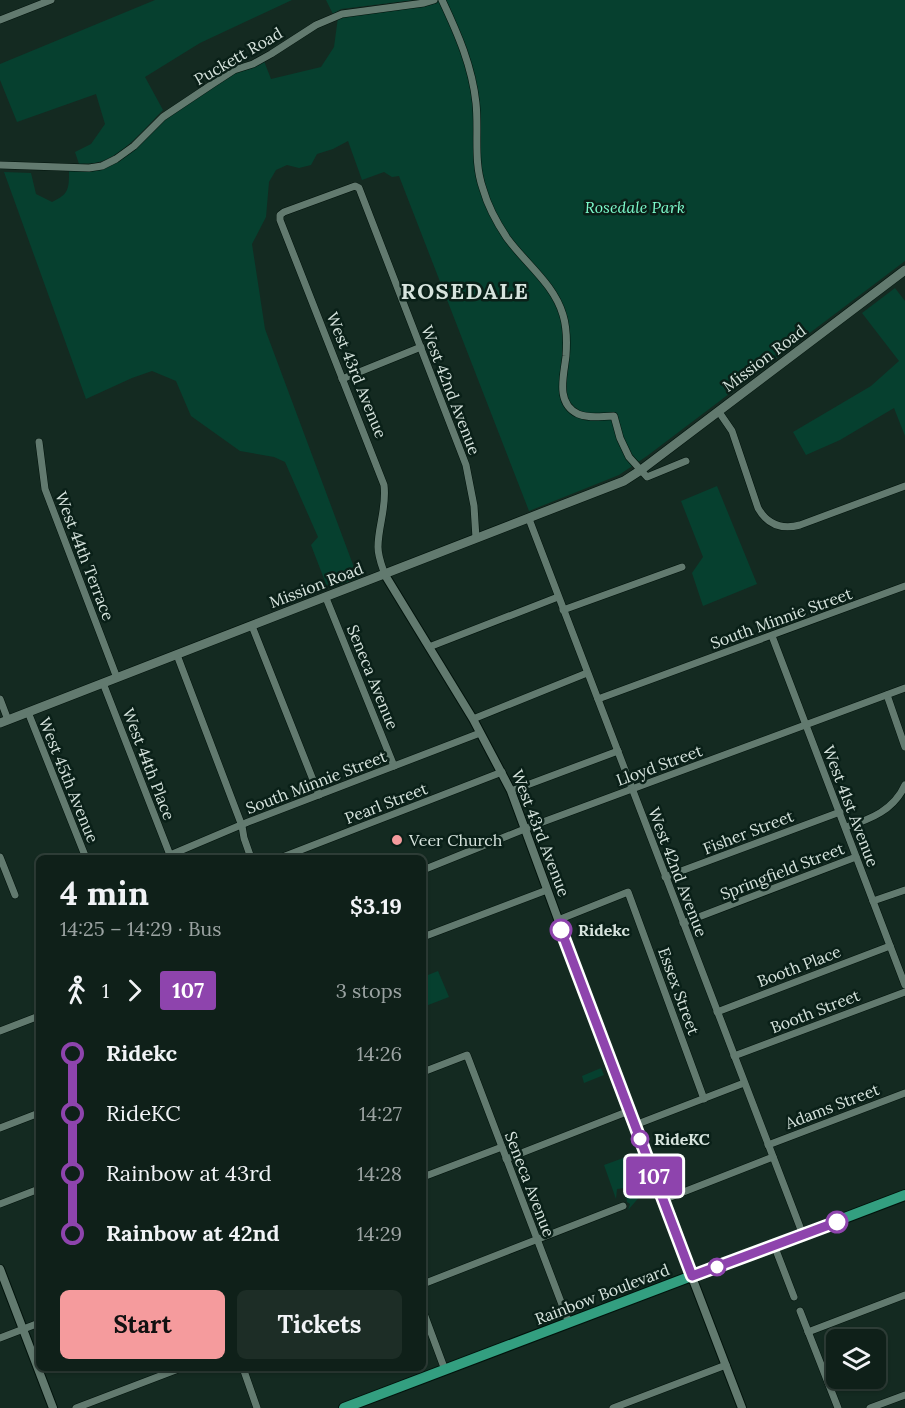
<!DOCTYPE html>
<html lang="en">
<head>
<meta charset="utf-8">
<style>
  :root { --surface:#0f2019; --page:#1d2d26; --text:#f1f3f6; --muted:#9ba3a2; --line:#2f3e38; --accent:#f59b9d }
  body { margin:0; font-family:Lora,serif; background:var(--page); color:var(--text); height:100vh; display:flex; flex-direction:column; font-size:22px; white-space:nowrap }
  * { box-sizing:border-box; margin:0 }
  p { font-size:20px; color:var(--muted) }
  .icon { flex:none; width:33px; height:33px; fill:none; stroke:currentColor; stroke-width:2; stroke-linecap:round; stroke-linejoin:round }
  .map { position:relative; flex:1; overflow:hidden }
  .sheet { position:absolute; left:36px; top:855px; width:390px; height:516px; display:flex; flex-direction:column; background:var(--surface); border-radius:9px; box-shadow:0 2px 4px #0004,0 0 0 2px var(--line) }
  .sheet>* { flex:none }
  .badge { padding:0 12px; border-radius:4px; font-size:21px; line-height:39px }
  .buttons { position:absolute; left:826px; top:1329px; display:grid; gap:12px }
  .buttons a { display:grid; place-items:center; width:60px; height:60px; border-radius:9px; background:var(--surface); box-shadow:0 2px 4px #0004,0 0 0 2px var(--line); font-size:30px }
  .map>.badge { position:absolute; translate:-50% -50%; box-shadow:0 0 0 3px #fff }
  .legs { display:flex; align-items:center; gap:9px; height:66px; padding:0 24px; font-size:20px }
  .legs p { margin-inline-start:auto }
  .headline { display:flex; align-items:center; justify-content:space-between; height:102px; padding:0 24px }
  h1 { font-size:33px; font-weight:800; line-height:45px }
  .primary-button { display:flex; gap:12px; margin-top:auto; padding:12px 24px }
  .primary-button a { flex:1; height:69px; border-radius:9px; background:var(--accent); color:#111; font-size:24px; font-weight:800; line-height:69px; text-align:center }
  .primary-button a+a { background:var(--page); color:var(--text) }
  ul { padding:0 24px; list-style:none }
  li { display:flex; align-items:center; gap:21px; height:60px; font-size:22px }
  li i { display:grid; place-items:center; width:9px; height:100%; margin:0 8px; background:currentColor }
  li i::after { content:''; width:15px; height:15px; margin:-8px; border:4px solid; border-radius:50%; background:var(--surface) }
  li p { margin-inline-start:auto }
  li:first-child i { background:linear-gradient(#0000 50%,currentColor 0) }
  li:last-child i { background:linear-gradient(currentColor 50%,#0000 0) }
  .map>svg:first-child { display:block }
  .green { fill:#06402f }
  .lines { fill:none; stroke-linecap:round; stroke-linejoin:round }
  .minor-casing { stroke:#00120b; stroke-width:8 }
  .tertiary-casing { stroke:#00120b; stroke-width:10 }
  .secondary-casing { stroke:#00120b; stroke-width:10 }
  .primary-casing { stroke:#00120b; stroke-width:12 }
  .minor { stroke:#627a6f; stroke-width:7 }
  .tertiary { stroke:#627a6f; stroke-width:8 }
  .secondary { stroke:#627a6f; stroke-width:9 }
  .primary { stroke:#339f80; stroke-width:10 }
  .line-1-casing { stroke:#fff; stroke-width:14 }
  .line-1 { stroke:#8e44ad; stroke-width:9 }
  .poi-dot { fill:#f59b9d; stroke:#0a2018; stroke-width:2 }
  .stop-1-dot { fill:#fff; stroke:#8e44ad; stroke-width:3 }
  .labels { text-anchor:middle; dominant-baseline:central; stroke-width:5; stroke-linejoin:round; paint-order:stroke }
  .street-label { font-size:16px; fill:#d7e4de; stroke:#0a2018 }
  .park-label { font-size:16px; font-style:italic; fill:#7efccd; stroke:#0a2018 }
  .poi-label { font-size:16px; fill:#d7e4de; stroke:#0a2018; text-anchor:start }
  .stop-label { font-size:16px; font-weight:bold; fill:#d7e4de; stroke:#0a2018; text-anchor:start }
  .district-label { font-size:22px; font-weight:bold; letter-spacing:1.5px; fill:#d7e4de; stroke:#0a2018 }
</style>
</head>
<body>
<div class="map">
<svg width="905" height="1408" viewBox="0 0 905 1408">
  <rect width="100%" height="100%" fill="#142a21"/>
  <g class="green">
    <path d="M155 0H292L200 43 145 77 163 110C145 128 124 155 99 162 93 164 85 163 79 164L75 152 91 144 105 124 96 94 17 122 0 80V64Z"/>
    <polygon points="326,0 414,0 341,9 333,14"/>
    <path d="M434 0H905V261L647 456 619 475 529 511 399 176 392 177 384 172 362 180 348 141 333 149 317 154 311 165 299 168 287 165 276 170 269 182 266 217 252 244 265 329 358 578 331 588 326 584 311 545 318 537 285 462 274 457 240 451 191 416 176 381 152 371 132 378 86 399 4 172 31 173 36 194 52 202C69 194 69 189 69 171L94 170 117 161 170 115 235 73 264 61 271 79 321 67 334 47 338 17Z"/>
    <polygon points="895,288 905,301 905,436 894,408 840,440 806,455 793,432 871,386 899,361 862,313"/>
    <polygon points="717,486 757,584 703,606 692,573 703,557 681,501"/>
    <polygon points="438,971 449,997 423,1007 423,977"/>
    <polygon points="601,1068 604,1075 584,1083 582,1076"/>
    <polygon points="637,1153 649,1186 648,1190 642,1194 628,1210 630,1204 627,1202 625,1188 617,1189 616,1199 604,1165"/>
  </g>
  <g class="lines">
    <g class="minor-casing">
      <g id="minor">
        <path d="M442 0C458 34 472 66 476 103 479 132 473 161 483 189 488 207 497 223 507 238 526 264 554 284 563 315 567 328 567 342 566 356 564 375 555 403 578 414 589 419 602 416 614 416L620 438 629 457 647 477 686 461"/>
        <polyline points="0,20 51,0"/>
        <polyline points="0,165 89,168 102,166 116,159 134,146 163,117 214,83 234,70 253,64 271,54 316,25 342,14 424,3 434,0"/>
        <polyline points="342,379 421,347"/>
        <path d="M719 412 732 431 758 508C767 524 781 530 800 525L905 486"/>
        <polyline points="39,442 45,489 117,678"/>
        <polyline points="529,519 803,1235"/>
        <path d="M385 575C382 566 378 557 378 547 378 526 387 507 384 485L280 220V215L284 212 355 186 359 188 466 465 474 506 476 538"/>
        <polyline points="326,598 394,766"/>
        <polyline points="563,610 682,567"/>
        <polyline points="252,626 319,795"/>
        <polyline points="772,636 905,985"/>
        <polyline points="429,647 558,597"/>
        <polyline points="177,655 242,826 244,838 251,858"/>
        <polyline points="103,683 170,855"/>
        <polyline points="887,695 905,747"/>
        <polyline points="0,699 8,720"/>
        <polyline points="598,699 905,586"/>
        <polyline points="28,712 86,858"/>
        <polyline points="473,719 587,673"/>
        <polyline points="511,791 618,751"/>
        <path d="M846 827C871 819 894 810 905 785"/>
        <polyline points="0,857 15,895"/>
        <polyline points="163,858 248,822 480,733"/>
        <polyline points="280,858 502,772"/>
        <polyline points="423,870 532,826 905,688"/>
        <polyline points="665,877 840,812"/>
        <polyline points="873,901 905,890"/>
        <polyline points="558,920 628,892 704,1099"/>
        <polyline points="683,923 856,857"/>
        <polyline points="423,937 547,890"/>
        <polyline points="717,1012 890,946"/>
        <polyline points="0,1031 39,1016"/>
        <polyline points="734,1056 905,992"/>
        <polyline points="423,1072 467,1055 569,1323"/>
        <polyline points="635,1125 744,1083"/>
        <polyline points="0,1128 39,1113"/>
        <polyline points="768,1145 905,1093"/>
        <polyline points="506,1159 629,1111"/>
        <polyline points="423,1177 502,1147"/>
        <polyline points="663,1200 773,1157"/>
        <polyline points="0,1204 39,1189"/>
        <polyline points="774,1245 794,1297"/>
        <polyline points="423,1284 623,1206"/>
        <polyline points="423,1311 445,1370"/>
        <polyline points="800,1311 838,1408"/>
        <polyline points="808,1332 905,1295"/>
        <polyline points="0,1338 39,1323"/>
        <polyline points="243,1368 257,1408"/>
        <polyline points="76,1408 181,1368"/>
        <polyline points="613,1408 726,1365"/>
        <polyline points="870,1408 905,1395"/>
      </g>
    </g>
    <g class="tertiary-casing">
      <g id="tertiary">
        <polyline points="385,575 473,719 511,791 627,1107 742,1408"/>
        <polyline points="0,1269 53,1408"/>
      </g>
    </g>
    <g class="secondary-casing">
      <polyline id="secondary" points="0,723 624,481 641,470 905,270"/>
    </g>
    <g class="primary-casing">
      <polyline id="primary" points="344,1408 905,1195"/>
    </g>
    <use href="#minor" class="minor"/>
    <use href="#tertiary" class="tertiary"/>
    <use href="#secondary" class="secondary"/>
    <use href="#primary" class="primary"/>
  </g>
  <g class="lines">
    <g class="line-1-casing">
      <polyline id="line-1" points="561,930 692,1276 837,1222"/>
    </g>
    <use href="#line-1" class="line-1"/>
  </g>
  <circle class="poi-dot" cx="397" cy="840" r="6"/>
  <g class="stop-1-dot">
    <circle cx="561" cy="930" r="10"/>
    <circle cx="640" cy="1139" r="8"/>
    <circle cx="837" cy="1222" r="10"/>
    <circle cx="717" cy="1267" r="8"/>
  </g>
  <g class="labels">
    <g class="street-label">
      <text transform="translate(238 56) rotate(-30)">Puckett Road</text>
      <text transform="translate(764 358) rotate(-37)">Mission Road</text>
      <text transform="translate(357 375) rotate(68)">West 43rd Avenue</text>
      <text transform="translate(451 390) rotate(69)">West 42nd Avenue</text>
      <text transform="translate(85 556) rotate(69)">West 44th Terrace</text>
      <text transform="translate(316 585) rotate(-21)">Mission Road</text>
      <text transform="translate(781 618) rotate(-20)">South Minnie Street</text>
      <text transform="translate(373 677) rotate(68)">Seneca Avenue</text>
      <text transform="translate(149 764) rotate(69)">West 44th Place</text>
      <text transform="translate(659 765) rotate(-20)">Lloyd Street</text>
      <text transform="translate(69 780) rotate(68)">West 45th Avenue</text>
      <text transform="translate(316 782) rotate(-21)">South Minnie Street</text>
      <text transform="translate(386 803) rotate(-21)">Pearl Street</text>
      <text transform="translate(851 806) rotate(69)">West 41st Avenue</text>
      <text transform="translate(748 832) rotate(-21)">Fisher Street</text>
      <text transform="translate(541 833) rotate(69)">West 43rd Avenue</text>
      <text transform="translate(782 871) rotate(-21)">Springfield Street</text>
      <text transform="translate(678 872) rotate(69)">West 42nd Avenue</text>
      <text transform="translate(799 966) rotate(-21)">Booth Place</text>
      <text transform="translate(679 991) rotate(70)">Essex Street</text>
      <text transform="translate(815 1011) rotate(-21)">Booth Street</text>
      <text transform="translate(832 1106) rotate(-21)">Adams Street</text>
      <text transform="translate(530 1184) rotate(69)">Seneca Avenue</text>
      <text transform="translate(602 1294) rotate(-21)">Rainbow Boulevard</text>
    </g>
    <g class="park-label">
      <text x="635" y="207">Rosedale Park</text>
    </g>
    <g class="poi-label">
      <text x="409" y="840">Veer Church</text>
    </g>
    <g class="stop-label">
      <text x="578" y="930">Ridekc</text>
      <text x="654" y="1139">RideKC</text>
    </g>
    <g class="district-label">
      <text x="465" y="291">ROSEDALE</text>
    </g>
  </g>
</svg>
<div class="buttons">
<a><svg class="icon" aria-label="layers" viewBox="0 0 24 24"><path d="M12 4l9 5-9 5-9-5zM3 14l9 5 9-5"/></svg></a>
</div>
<b class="badge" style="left:654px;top:1176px;background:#8e44ad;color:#fff">107</b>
<section class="sheet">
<div class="headline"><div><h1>4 min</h1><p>14:25 – 14:29 · Bus</p></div><b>$3.19</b></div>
<div class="legs"><svg class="icon" aria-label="walk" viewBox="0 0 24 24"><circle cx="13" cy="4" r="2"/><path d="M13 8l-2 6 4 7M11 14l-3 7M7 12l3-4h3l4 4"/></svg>1<svg class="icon" aria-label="forward" viewBox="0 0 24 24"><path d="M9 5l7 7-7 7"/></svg><b class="badge" style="background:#8e44ad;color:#fff">107</b><p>3 stops</p></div>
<ul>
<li><i style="color:#8e44ad"></i><b>Ridekc</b><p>14:26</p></li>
<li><i style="color:#8e44ad"></i><span>RideKC</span><p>14:27</p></li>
<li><i style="color:#8e44ad"></i><span>Rainbow at 43rd</span><p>14:28</p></li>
<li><i style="color:#8e44ad"></i><b>Rainbow at 42nd</b><p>14:29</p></li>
</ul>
<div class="primary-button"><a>Start</a><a>Tickets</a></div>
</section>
</div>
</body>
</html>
